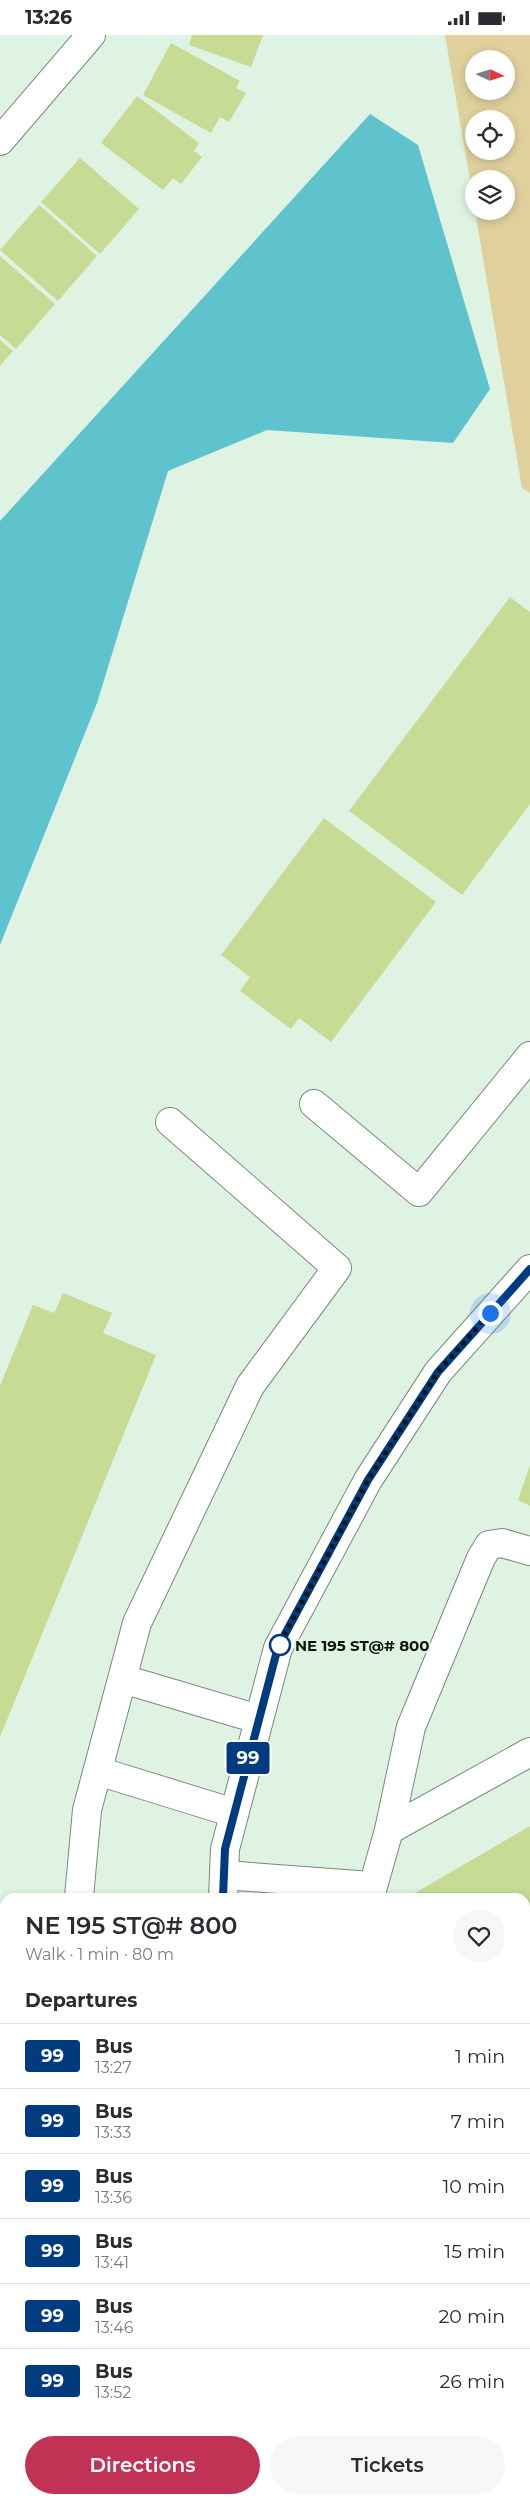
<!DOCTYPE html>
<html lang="en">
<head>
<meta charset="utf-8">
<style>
  :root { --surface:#fff; --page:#f7f7f7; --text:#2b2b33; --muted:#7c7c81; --line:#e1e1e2; --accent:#c23255 }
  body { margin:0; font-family:Montserrat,sans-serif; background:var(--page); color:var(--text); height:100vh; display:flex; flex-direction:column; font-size:19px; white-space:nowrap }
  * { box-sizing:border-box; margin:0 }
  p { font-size:16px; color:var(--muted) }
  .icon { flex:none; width:28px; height:28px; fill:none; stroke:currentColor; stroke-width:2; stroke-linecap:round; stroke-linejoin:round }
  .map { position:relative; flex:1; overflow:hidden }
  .sheet { position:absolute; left:0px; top:1858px; width:530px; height:611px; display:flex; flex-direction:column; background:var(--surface); border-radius:15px 15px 0 0; box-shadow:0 2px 8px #0003 }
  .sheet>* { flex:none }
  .badge { padding:0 10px; border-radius:4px; font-size:18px; line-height:32px }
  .needle { width:32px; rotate:94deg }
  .controls { position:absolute; left:465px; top:15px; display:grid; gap:10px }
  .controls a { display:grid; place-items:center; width:50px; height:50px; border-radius:50%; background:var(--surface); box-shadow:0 2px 8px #0003; font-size:25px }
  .you { position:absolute; width:25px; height:25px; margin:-12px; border:4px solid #fff; border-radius:50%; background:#1a73e8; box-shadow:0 0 0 8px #1a73e833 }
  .map>.badge { position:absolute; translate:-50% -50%; box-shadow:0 0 0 2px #fff }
  h2 { padding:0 25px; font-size:19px; line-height:45px }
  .round { display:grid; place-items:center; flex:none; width:52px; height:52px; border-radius:26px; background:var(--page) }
  .headline { display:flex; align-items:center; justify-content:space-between; height:85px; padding:0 25px }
  h1 { font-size:24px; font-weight:600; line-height:38px }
  .button { display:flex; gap:10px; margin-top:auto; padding:10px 25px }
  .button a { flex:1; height:58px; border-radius:30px; background:var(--accent); color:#fff; font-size:20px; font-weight:600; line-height:58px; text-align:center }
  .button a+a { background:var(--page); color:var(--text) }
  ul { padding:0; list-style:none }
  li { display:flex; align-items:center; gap:15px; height:65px; padding:0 25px; border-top:1px solid var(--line) }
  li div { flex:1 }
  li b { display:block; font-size:19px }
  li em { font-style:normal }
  li .badge { min-width:55px; font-weight:700; text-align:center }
  .status { display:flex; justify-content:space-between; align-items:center; height:35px; padding:0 25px; background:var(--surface); direction:ltr }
  .status svg { height:14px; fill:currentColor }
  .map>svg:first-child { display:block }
  .green { fill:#dfd09c; fill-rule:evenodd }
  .water { fill:#5ec3cd }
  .building { fill:#c7db95 }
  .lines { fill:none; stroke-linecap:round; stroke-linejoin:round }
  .minor-casing { stroke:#788a7b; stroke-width:30 }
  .minor { stroke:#fff; stroke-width:28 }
  .line-casing { stroke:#fff; stroke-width:11 }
  .line { stroke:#003b80; stroke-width:8 }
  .walk { stroke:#0d140e; stroke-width:5; stroke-dasharray:0 9 }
  .stop-dot { fill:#fff; stroke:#003b80; stroke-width:2.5 }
  .labels { text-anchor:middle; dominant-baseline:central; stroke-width:4; stroke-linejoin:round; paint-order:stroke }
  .stop-label { font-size:15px; font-weight:bold; fill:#0d140e; stroke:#dff3e2; text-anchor:start }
</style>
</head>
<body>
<div class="status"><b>13:26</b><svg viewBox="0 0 49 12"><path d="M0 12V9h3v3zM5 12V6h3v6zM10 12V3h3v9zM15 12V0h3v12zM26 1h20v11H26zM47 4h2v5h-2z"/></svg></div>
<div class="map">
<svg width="530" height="2468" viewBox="0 0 530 2468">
  <rect width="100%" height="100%" fill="#dff3e2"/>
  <path class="green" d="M445 0H530V458L522 453 475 176H506V144H474V168ZM474 24H506V56H474ZM474 84H506V116H474Z"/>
  <polygon class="water" points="370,79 418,110 490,354 453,408 267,395 168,436 97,668 0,910 0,486"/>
  <g class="building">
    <polygon points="192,0 263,0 251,32 189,10"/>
    <polygon points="171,8 240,46 236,53 246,58 229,87 220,82 211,98 143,60"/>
    <polygon points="137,61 199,108 194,116 202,122 181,149 173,143 163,155 101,108"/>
    <polygon points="80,123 139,174 100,219 41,167"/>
    <polygon points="39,170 97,221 58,266 0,215"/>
    <polygon points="0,221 55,269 16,314 0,300"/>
    <polygon points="0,305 13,316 0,331"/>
    <polygon points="510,562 530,577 530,769 462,860 349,776"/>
    <polygon points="324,783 436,867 331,1007 299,983 291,994 240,956 250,942 221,920"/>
    <polygon points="63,1258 112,1278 103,1298 156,1320 0,1702 0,1351 33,1270 54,1278"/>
    <polygon points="530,1430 530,1471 518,1465"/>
    <polygon points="530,1791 530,1876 525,1879 525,1862 408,1862"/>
    <polygon points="525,2035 530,2067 530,2299 525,2293"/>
    <polygon points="0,2227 5,2227 5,2464 40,2464 40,2468 0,2468"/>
    <polygon points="529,2328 530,2468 516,2468 517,2464 525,2464 525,2369"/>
  </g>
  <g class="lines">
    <g class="minor-casing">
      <g id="minor">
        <polyline points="0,106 91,0"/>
        <polyline points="314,1069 419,1157 530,1021"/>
        <polyline points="123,1644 258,1684"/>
        <polyline points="98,1736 234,1778"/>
        <polyline points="389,1795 530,1717"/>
        <polyline points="224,1840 371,1851"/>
        <polyline points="79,1862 87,1775 137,1588 250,1351 337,1233 170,1087"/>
        <polyline points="223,1862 225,1814 278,1613 368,1445 438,1337 530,1234"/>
        <polyline points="370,1862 389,1795 411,1692 481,1523 489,1510 502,1508 530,1516"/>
        <polyline points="0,2051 5,2050"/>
        <polyline points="0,2158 5,2158"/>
        <polyline points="183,2464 185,2468"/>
        <polyline points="93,2468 99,2464"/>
        <polyline points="224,2468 235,2464"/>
        <polyline points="327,2468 336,2464"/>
        <polyline points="419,2468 425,2464"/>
      </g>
    </g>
    <use href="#minor" class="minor"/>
  </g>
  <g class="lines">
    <g class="line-casing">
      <polyline id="line" points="223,1862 225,1814 278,1612 368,1445 438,1337 530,1234"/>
    </g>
    <use href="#line" class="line"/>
    <polyline class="walk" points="280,1610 278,1612 368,1445 438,1337 490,1278"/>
  </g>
  <circle class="stop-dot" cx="280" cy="1610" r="10"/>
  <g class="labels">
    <g class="stop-label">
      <text x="295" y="1610">NE 195 ST@# 800</text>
    </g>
  </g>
</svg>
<div class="controls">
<a><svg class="needle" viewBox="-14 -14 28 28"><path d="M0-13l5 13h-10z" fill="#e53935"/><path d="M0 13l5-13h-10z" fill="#7c7c81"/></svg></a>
<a><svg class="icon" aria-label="locate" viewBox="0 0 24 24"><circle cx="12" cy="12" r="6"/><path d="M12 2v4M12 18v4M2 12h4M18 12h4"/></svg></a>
<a><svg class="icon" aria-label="layers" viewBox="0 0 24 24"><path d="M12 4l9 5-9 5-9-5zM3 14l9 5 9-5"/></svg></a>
</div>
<div class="you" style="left:490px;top:1278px"></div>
<b class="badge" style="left:248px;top:1723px;background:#003b80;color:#fff">99</b>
<section class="sheet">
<div class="headline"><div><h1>NE 195 ST@# 800</h1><p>Walk · 1 min · 80 m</p></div><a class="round"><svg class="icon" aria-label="heart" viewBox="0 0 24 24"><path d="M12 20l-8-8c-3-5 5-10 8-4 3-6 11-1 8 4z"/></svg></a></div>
<h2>Departures</h2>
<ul>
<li><span class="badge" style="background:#003b80;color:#fff">99</span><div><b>Bus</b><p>13:27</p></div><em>1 min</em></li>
<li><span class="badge" style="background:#003b80;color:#fff">99</span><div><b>Bus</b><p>13:33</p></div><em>7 min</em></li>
<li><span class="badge" style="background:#003b80;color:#fff">99</span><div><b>Bus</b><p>13:36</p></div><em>10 min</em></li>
<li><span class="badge" style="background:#003b80;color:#fff">99</span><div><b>Bus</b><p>13:41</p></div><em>15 min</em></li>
<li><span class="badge" style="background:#003b80;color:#fff">99</span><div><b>Bus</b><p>13:46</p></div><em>20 min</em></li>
<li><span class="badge" style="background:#003b80;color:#fff">99</span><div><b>Bus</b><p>13:52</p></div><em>26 min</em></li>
</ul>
<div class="button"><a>Directions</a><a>Tickets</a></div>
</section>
</div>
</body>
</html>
